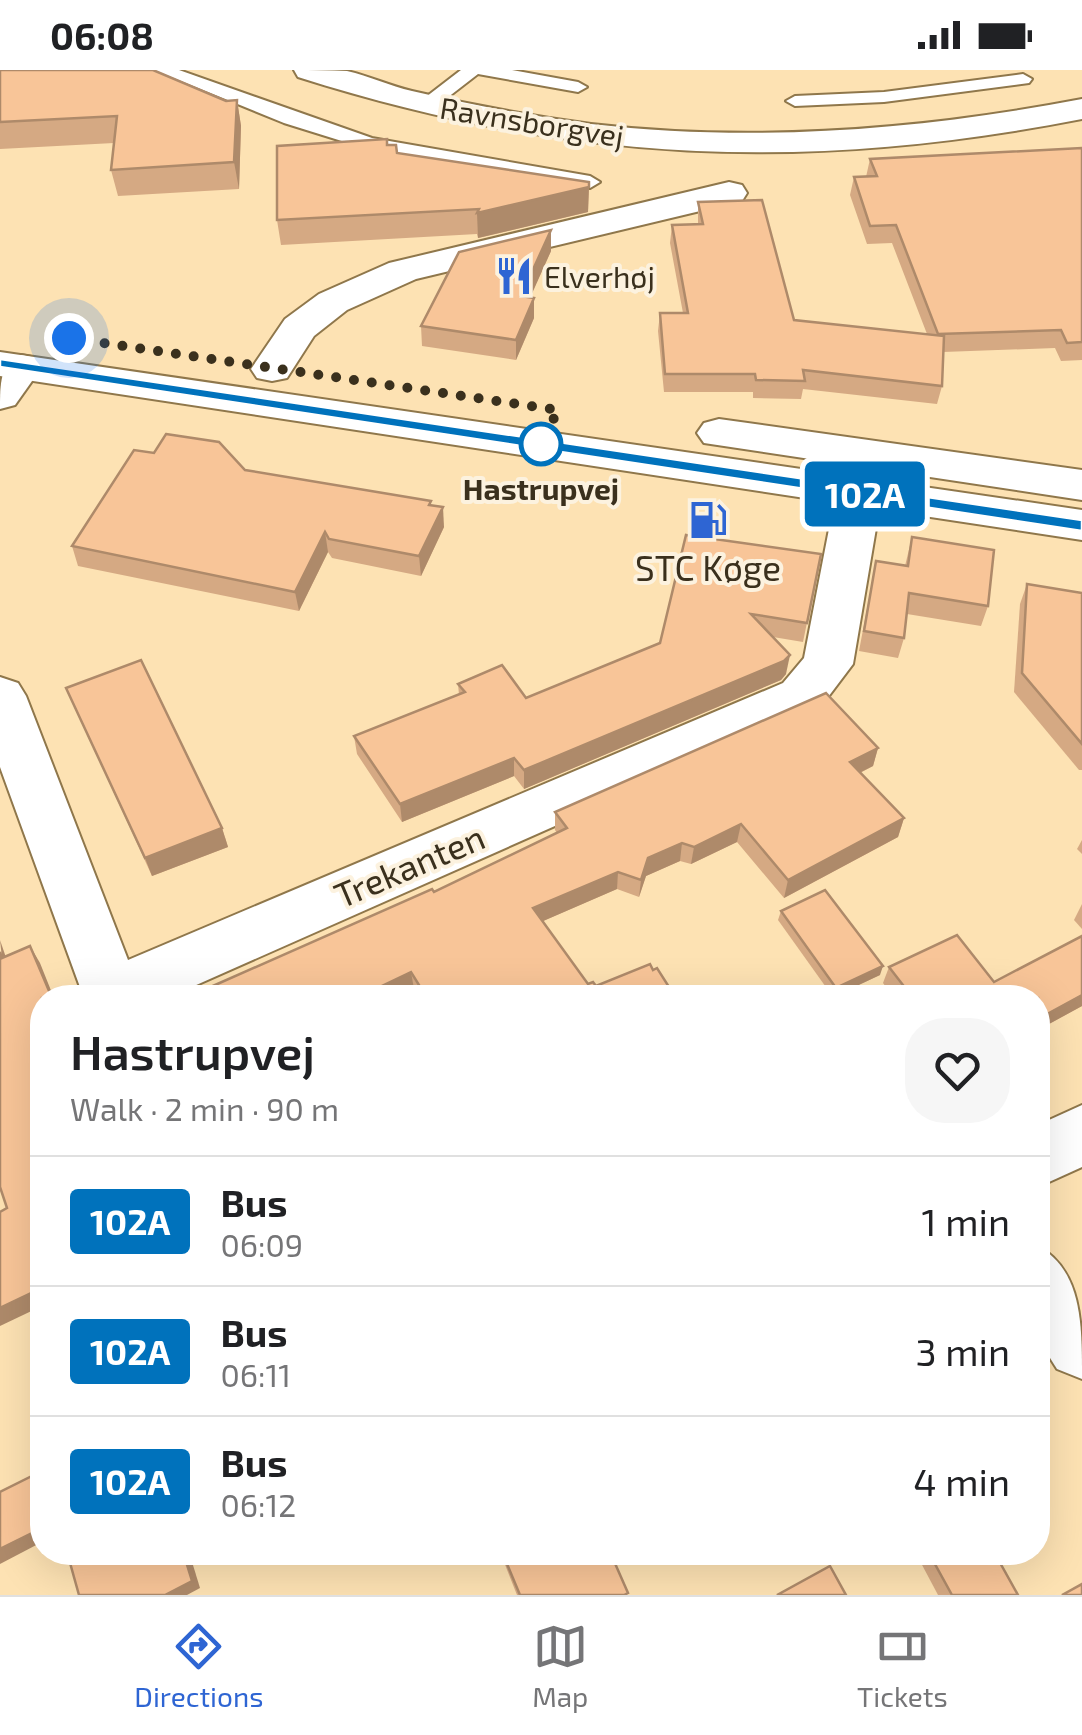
<!DOCTYPE html>
<html lang="en">
<head>
<meta charset="utf-8">
<style>
  :root { --surface:#fff; --page:#f6f6f6; --text:#202124; --muted:#757577; --line:#e0e0e0; --accent:#2e65d3 }
  body { margin:0; font-family:"Exo 2",sans-serif; background:var(--page); color:var(--text); height:100vh; display:flex; flex-direction:column; font-size:38px; white-space:nowrap }
  * { box-sizing:border-box; margin:0 }
  p { font-size:32px; color:var(--muted) }
  .icon { flex:none; width:55px; height:55px; fill:none; stroke:currentColor; stroke-width:2; stroke-linecap:round; stroke-linejoin:round }
  .map { position:relative; flex:1; overflow:hidden }
  .drawer { position:absolute; left:30px; top:915px; width:1020px; height:580px; display:flex; flex-direction:column; background:var(--surface); border-radius:40px; box-shadow:0 10px 40px #0002 }
  .drawer>* { flex:none }
  .badge { padding:0 20px; border-radius:8px; font-size:35px; line-height:65px }
  .you { position:absolute; width:50px; height:50px; margin:-25px; border:8px solid #fff; border-radius:50%; background:#1a73e8; box-shadow:0 0 0 15px #1a73e833 }
  .map>.badge { position:absolute; translate:-50% -50%; box-shadow:0 0 0 5px #fff }
  .round { display:grid; place-items:center; flex:none; width:105px; height:105px; border-radius:40px; background:var(--page) }
  .headline { display:flex; align-items:center; justify-content:space-between; height:170px; padding:0 40px }
  h1 { font-size:48px; font-weight:600; line-height:75px }
  ul { padding:0; list-style:none }
  li { display:flex; align-items:center; gap:30px; height:130px; padding:0 40px; border-top:2px solid var(--line) }
  li div { flex:1 }
  li b { display:block; font-size:38px }
  li em { font-style:normal }
  li .badge { min-width:110px; font-weight:700; text-align:center }
  .status { display:flex; justify-content:space-between; align-items:center; height:70px; padding:0 50px; background:var(--surface); direction:ltr }
  .status svg { height:28px; fill:currentColor }
  .tab-bar { display:flex; justify-content:space-around; align-items:center; height:140px; border-top:2px solid var(--line); background:var(--surface); font-size:28px; color:var(--muted) }
  .tab-bar a { display:grid; justify-items:center; gap:5px }
  .tab-bar .current { color:var(--accent) }
  .map>svg:first-child { display:block }
  .lines { fill:none; stroke-linecap:round; stroke-linejoin:round }
  .service-casing { stroke:#8f774b; stroke-width:4 }
  .minor-casing { stroke:#8f774b; stroke-width:4 }
  .secondary-casing { stroke:#8f774b; stroke-width:4 }
  .service { fill:#fff; fill-rule:evenodd }
  .minor { fill:#fff; fill-rule:evenodd }
  .secondary { fill:#fff; fill-rule:evenodd }
  .wall { fill:#d5a983 }
  .shaded-wall { fill:#ae8a6a }
  .building { fill:#f8c598; stroke:#ae8a6a; stroke-width:2.5 }
  .line { fill:#0072bc; stroke:#fff; stroke-width:2.5 }
  .walk { stroke:#3a301d; stroke-width:10; stroke-dasharray:0 18 }
  .stop-dot { fill:#fff; stroke:#0072bc; stroke-width:5 }
  .labels { text-anchor:middle; dominant-baseline:central; stroke-width:8; stroke-linejoin:round; paint-order:stroke }
  .far-street-label { font-size:30px; fill:#3a301d; stroke:#fcf2df }
  .far-poi-label { font-size:30px; fill:#3a301d; stroke:#fcf2df; text-anchor:start }
  .far-stop-label { font-size:30px; font-weight:bold; fill:#3a301d; stroke:#fcf2df }
  .poi-label { font-size:35px; fill:#3a301d; stroke:#fcf2df }
  .street-label { font-size:35px; fill:#3a301d; stroke:#fcf2df }
</style>
</head>
<body>
<div class="status"><b>06:08</b><svg viewBox="0 0 49 12"><path d="M0 12V9h3v3zM5 12V6h3v6zM10 12V3h3v9zM15 12V0h3v12zM26 1h20v11H26zM47 4h2v5h-2z"/></svg></div>
<div class="map">
<svg width="1082" height="1525" viewBox="0 0 1082 1525">
  <rect width="100%" height="100%" fill="#fde2b3"/>
  <g class="lines">
    <g class="service-casing">
      <g id="service">
        <polygon points="154,0 179,0 372,68 590,106 600,112 590,118 562,114 361,77 284,53"/>
        <polygon points="461,0 512,0 578,12 587,17 578,22 478,4 434,38 422,38 422,30"/>
        <polygon points="1023,4 1032,9 1029,13 884,32 795,36 786,31 795,26 884,22"/>
      </g>
    </g>
    <g class="minor-casing">
      <g id="minor">
        <path d="M294 0C311 0 330 0 347 1 369 6 390 16 412 21 471 35 531 46 591 54 756 73 920 60 1082 29V49C804 103 569 93 298 7Z"/>
        <polygon points="729,112 742,115 747,123 742,131 416,209 347,240 314,266 287,308 272,311 257,308 251,299 285,249 319,224 389,193"/>
        <path d="M21 285 36 288 42 297 15 335 0 339C0 314 0 292 21 285Z"/>
        <polygon points="859,408 875,413 882,423 853,594 819,639 167,928 84,928 0,697 0,607 18,613 26,626 128,890 783,613 804,588 836,423 843,413"/>
        <polygon points="1082,1035 1082,1097 1038,1117 1038,1055"/>
        <path d="M1038 1176C1082 1201 1082 1253 1082 1309L1057 1299 1038 1269Z"/>
      </g>
    </g>
    <g class="secondary-casing">
      <g id="secondary">
        <polygon points="0,282 1082,440 1082,470 0,306"/>
        <polygon points="719,349 1082,400 1082,430 704,373 697,363 704,353"/>
      </g>
    </g>
    <use href="#service" class="service"/>
    <use href="#minor" class="minor"/>
    <use href="#secondary" class="secondary"/>
  </g>
  <g class="wall">
    <polygon points="0,0 226,31 237,30 241,56 239,119 118,126 111,100 114,73 0,79"/>
    <polygon points="387,75 397,83 589,112 588,142 478,168 477,164 281,175 277,150"/>
    <polygon points="1082,78 1082,290 1061,291 1055,278 943,282 942,316 937,334 803,319 801,329 753,328 753,322 664,322 658,261 660,243 683,243 670,173 672,155 698,154 698,132 794,250 927,264 892,173 867,174 850,125 854,107 866,107 870,89"/>
    <polygon points="551,160 551,181 530,227 534,248 516,290 422,276 421,256"/>
    <polygon points="245,400 431,431 431,435 444,457 421,506 332,488 328,482 299,541 78,496 72,476"/>
    <polygon points="912,467 988,536 981,556 907,544 904,568 898,588 859,581 876,491 905,496"/>
    <polygon points="821,484 803,572 773,567 786,604 781,610 524,719 514,706 402,752 357,684 354,666 459,625 458,614 526,628 660,573"/>
    <polygon points="1027,514 1082,523 1082,700 1079,700 1014,622 1020,534"/>
    <polygon points="66,618 222,758 228,777 152,806"/>
    <polygon points="878,678 873,696 860,703 904,748 898,767 784,828 737,772 691,794 680,791 646,806 639,827 617,819 543,851 588,914 676,928 419,928 414,919 396,928 209,928 206,919 434,822 557,763 555,760 555,742"/>
    <polygon points="1082,770 1082,784 1077,779"/>
    <polygon points="1082,834 1082,859 1074,850"/>
    <polygon points="781,841 880,905 833,927 778,850"/>
    <polygon points="1082,866 1082,936 1038,960 1038,928 894,928 883,913 889,897 994,912"/>
    <polygon points="500,1482 610,1482 627,1525 517,1525"/>
    <polygon points="930,1485 1018,1525 938,1525 921,1493"/>
  </g>
  <g class="shaded-wall">
    <polygon points="237,30 241,56 239,119 234,92"/>
    <polygon points="589,117 588,142 478,168 477,143"/>
    <polygon points="551,160 551,181 522,246 521,226"/>
    <polygon points="534,228 534,248 516,290 516,270"/>
    <polygon points="443,437 444,457 421,506 419,486"/>
    <polygon points="325,462 328,482 299,541 295,522"/>
    <polygon points="790,585 786,604 781,610 524,719 524,700"/>
    <polygon points="878,678 873,696 845,710 850,692"/>
    <polygon points="514,688 514,706 402,752 400,734"/>
    <polygon points="904,748 898,767 784,828 788,810"/>
    <polygon points="741,754 737,772 691,794 694,777"/>
    <polygon points="222,758 228,777 152,806 145,788"/>
    <polygon points="682,773 680,791 646,806 639,827 641,810 648,788"/>
    <polygon points="618,802 617,819 534,855 533,838"/>
    <polygon points="0,870 12,905 2,888"/>
    <polygon points="30,876 40,893 54,928 52,928"/>
    <polygon points="883,896 880,905 833,927 836,918"/>
    <polygon points="411,902 414,919 396,928 357,928"/>
    <polygon points="1082,925 1082,936 1038,960 1038,949"/>
    <polygon points="42,1218 42,1236 0,1256 0,1238"/>
    <polygon points="42,1458 42,1472 0,1494 0,1479"/>
    <polygon points="183,1482 189,1482 200,1518 187,1525 165,1525"/>
  </g>
  <g class="building">
    <polygon points="0,0 153,0 226,31 237,30 234,92 111,100 117,46 0,52"/>
    <polygon points="387,69 387,75 396,75 397,83 589,112 589,117 477,143 479,139 277,150 277,76"/>
    <polygon points="1082,78 1082,272 1067,273 1061,260 938,264 896,155 870,156 854,107 877,106 870,89"/>
    <polygon points="762,130 794,250 944,266 942,316 803,300 805,311 756,310 755,304 665,304 660,243 688,243 672,155 703,154 698,132"/>
    <polygon points="551,160 521,226 534,228 516,270 421,256 459,182"/>
    <polygon points="166,364 219,372 245,400 431,431 429,435 443,437 419,486 329,469 325,462 295,522 72,476 134,380 154,383"/>
    <polygon points="686,465 821,484 807,553 751,544 790,585 784,591 524,700 514,688 400,734 354,666 465,622 458,614 502,595 526,628 660,573"/>
    <polygon points="912,467 994,480 988,536 909,523 904,568 864,561 876,491 908,496"/>
    <polygon points="1027,514 1082,523 1082,674 1022,603"/>
    <polygon points="141,590 222,758 145,788 66,618"/>
    <polygon points="826,623 878,678 850,692 904,748 788,810 741,754 694,777 682,773 648,788 641,810 618,802 533,838 588,914 593,912 596,916 650,894 653,900 657,898 676,928 427,928 411,902 357,928 210,928 206,919 432,819 434,822 567,758 555,742"/>
    <polygon points="825,820 883,896 836,918 781,841"/>
    <polygon points="957,865 994,912 1082,866 1082,925 1038,949 1038,928 913,928 889,897"/>
    <polygon points="30,876 52,928 42,928 42,1218 0,1238 0,1142 7,1138 0,1117 0,882 2,888"/>
    <polygon points="1038,966 1044,974 1038,977"/>
    <polygon points="42,1401 42,1458 0,1479 0,1422"/>
    <polygon points="67,1482 183,1482 192,1511 165,1525 79,1525"/>
    <polygon points="502,1482 610,1482 628,1523 624,1525 520,1525"/>
    <polygon points="934,1482 994,1482 1018,1525 952,1525 930,1485"/>
    <polygon points="830,1496 846,1525 777,1525"/>
    <polygon points="1082,1514 1082,1525 1062,1525"/>
  </g>
  <polygon class="line" points="0,289 1082,450 1082,461 0,297"/>
  <g class="lines">
    <polyline class="walk" points="69,268 558,340 541,374"/>
  </g>
  <defs>
    <g id="restaurant-bare" transform="scale(3)"><path d="M-5-6h1v4h1v-4h1v4h1v-4h1v5L-1.5 .5V6h-2V.5L-5-1ZM5-6V6H3V1.5H1.5Q1.5-4 5-6Z" fill="#2e65d3" stroke="#fcf2df" stroke-width="2.5" paint-order="stroke"/></g>
    <g id="fuel-bare" transform="scale(3)"><path d="M-5.5-6h7V0h2V4h1.3V-2.5L3-4.5l.8-.8L6-3V5H2.5V1h-1V6h-7ZM-4.2-4.7v3.2H.2V-4.7Z" fill="#2e65d3" stroke="#fcf2df" stroke-width="2.5" paint-order="stroke"/></g>
  </defs>
  <g fill-rule="evenodd">
    <use href="#restaurant-bare" x="514" y="206"/>
    <use href="#fuel-bare" x="708" y="450"/>
  </g>
  <circle class="stop-dot" cx="541" cy="374" r="20"/>
  <g class="labels">
    <g class="far-street-label">
      <text transform="translate(532 51) rotate(9)">Ravnsborgvej</text>
    </g>
    <g class="far-poi-label">
      <text x="544" y="206">Elverhøj</text>
    </g>
    <g class="far-stop-label">
      <text x="541" y="418">Hastrupvej</text>
    </g>
    <g class="poi-label">
      <text x="708" y="497">STC Køge</text>
    </g>
    <g class="street-label">
      <text transform="translate(409 795) rotate(-23)">Trekanten</text>
    </g>
  </g>
</svg>
<div class="you" style="left:69px;top:268px"></div>
<b class="badge" style="left:865px;top:424px;background:#0072bc;color:#fff">102A</b>
<section class="drawer">
<div class="headline"><div><h1>Hastrupvej</h1><p>Walk · 2 min · 90 m</p></div><a class="round"><svg class="icon" aria-label="heart" viewBox="0 0 24 24"><path d="M12 20l-8-8c-3-5 5-10 8-4 3-6 11-1 8 4z"/></svg></a></div>
<ul>
<li><span class="badge" style="background:#0072bc;color:#fff">102A</span><div><b>Bus</b><p>06:09</p></div><em>1 min</em></li>
<li><span class="badge" style="background:#0072bc;color:#fff">102A</span><div><b>Bus</b><p>06:11</p></div><em>3 min</em></li>
<li><span class="badge" style="background:#0072bc;color:#fff">102A</span><div><b>Bus</b><p>06:12</p></div><em>4 min</em></li>
</ul>
</section>
</div>
<nav class="tab-bar">
<a class="current"><svg class="icon" aria-label="directions" viewBox="0 0 24 24"><path d="M12 3l9 9-9 9-9-9zM9 14v-3h6M13 9l2 2-2 2"/></svg>Directions</a>
<a><svg class="icon" aria-label="map" viewBox="0 0 24 24"><path d="M3 6l6-2 6 2 6-2v14l-6 2-6-2-6 2zM9 4v14M15 6v14"/></svg>Map</a>
<a><svg class="icon" aria-label="tickets" viewBox="0 0 24 24"><path d="M3 7h18v10H3zM15 7v10"/></svg>Tickets</a>
</nav>
</body>
</html>
